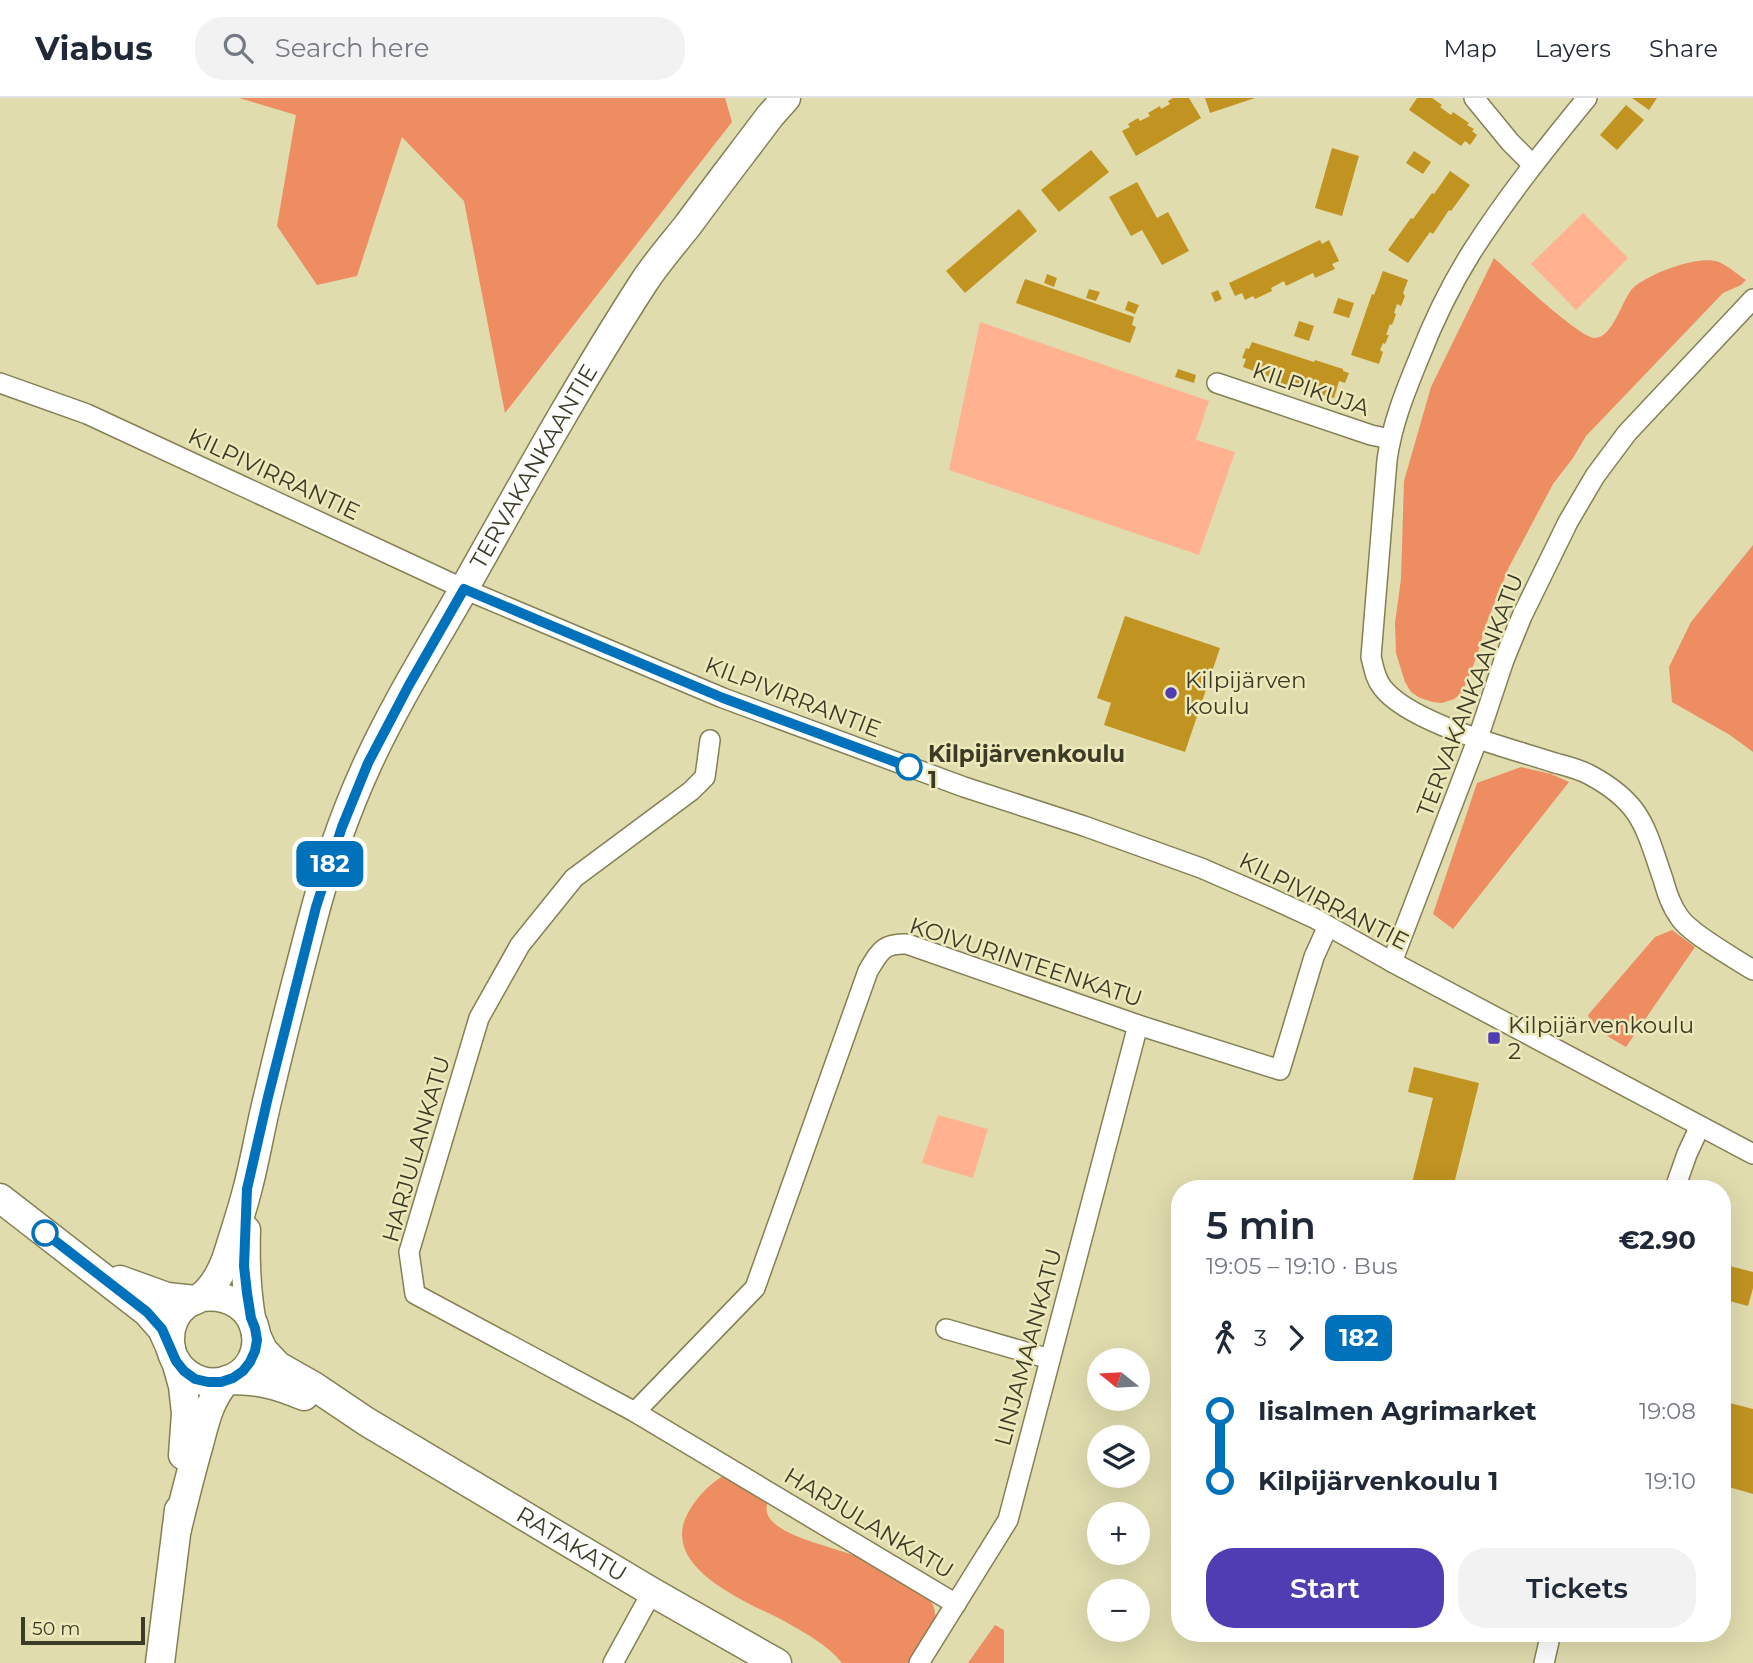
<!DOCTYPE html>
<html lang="en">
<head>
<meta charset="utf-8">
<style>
  :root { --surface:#fff; --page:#f2f2f3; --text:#1f2937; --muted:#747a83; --line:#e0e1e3; --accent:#503db4 }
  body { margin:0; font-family:Montserrat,sans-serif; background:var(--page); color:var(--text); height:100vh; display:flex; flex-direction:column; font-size:26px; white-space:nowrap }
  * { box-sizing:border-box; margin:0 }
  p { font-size:23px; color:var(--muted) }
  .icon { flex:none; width:38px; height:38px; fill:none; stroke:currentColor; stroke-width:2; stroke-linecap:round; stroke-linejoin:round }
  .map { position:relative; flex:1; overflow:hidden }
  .side { position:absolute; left:1171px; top:1082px; width:560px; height:462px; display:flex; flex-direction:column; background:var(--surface); border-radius:28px; box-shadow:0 7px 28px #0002 }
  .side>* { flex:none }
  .badge { padding:0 14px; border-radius:10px; font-size:24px; line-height:46px }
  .needle { width:46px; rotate:288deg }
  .tools { position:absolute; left:1087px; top:1250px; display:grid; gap:14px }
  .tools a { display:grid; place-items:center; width:63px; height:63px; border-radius:50%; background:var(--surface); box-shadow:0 7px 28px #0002; font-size:35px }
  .scale { position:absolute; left:21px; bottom:18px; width:124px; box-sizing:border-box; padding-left:7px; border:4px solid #3c3b28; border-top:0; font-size:19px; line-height:24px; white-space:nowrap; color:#3c3b28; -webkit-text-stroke:5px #ede9bb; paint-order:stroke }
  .map>.badge { position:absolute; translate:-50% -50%; box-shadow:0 0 0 4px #fff }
  .legs { display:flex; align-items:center; gap:10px; height:77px; padding:0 35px; font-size:23px }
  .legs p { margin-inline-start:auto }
  .summary { display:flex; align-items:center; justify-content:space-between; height:119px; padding:0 35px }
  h1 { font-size:38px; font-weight:600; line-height:52px }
  .button { display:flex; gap:14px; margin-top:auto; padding:14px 35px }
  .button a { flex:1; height:80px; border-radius:28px; background:var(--accent); color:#fff; font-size:28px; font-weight:600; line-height:80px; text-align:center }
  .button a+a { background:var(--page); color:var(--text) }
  ul { padding:0 35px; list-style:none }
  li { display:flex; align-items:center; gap:24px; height:70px; font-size:26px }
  li i { display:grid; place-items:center; width:10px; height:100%; margin:0 9px; background:currentColor }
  li i::after { content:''; width:18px; height:18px; margin:-9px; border:5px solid; border-radius:50%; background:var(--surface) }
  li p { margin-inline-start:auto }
  li:first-child i { background:linear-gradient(#0000 50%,currentColor 0) }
  li:last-child i { background:linear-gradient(currentColor 50%,#0000 0) }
  header { display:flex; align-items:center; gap:42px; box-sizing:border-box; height:98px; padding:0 35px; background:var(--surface); border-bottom:2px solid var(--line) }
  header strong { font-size:33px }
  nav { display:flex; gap:38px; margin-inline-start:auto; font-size:24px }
  .search { width:490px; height:63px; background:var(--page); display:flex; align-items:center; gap:18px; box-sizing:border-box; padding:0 24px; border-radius:28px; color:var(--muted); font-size:26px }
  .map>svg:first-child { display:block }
  .green { fill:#ffb190 }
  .forest { fill:#ee8c62 }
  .building { fill:#c19321 }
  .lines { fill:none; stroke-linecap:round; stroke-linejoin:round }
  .street-casing { stroke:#848055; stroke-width:22 }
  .secondary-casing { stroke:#848055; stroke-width:31 }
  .street { stroke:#fff; stroke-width:19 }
  .secondary { stroke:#fff; stroke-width:28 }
  .line-1-casing { stroke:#fff; stroke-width:16 }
  .line-1 { stroke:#0072bc; stroke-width:10 }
  .poi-dot { fill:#503db4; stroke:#ede9bb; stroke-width:2.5 }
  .stop-1-dot { fill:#fff; stroke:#0072bc; stroke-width:3.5 }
  .labels { text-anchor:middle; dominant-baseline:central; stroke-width:5; stroke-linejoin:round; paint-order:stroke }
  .street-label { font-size:23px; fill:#3c3b28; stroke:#ede9bb }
  .poi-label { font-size:23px; fill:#3c3b28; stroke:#ede9bb; text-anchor:start }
  .stop-label { font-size:23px; font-weight:bold; fill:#3c3b28; stroke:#ede9bb; text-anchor:start }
</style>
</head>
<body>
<header>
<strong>Viabus</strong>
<div class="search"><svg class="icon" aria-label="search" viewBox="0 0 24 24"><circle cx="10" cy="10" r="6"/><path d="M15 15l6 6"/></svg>Search here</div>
<nav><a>Map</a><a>Layers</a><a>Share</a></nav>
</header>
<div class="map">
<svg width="1753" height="1565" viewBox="0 0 1753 1565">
  <rect width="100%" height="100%" fill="#e0dcae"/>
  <g class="green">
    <polygon points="1583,115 1628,160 1576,212 1531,166"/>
    <polygon points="980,224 1209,303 1196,342 1235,354 1199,457 949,372"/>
    <polygon points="938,1017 988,1031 973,1080 922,1065"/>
  </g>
  <g class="forest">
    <polygon points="239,0 725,0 732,24 505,315 464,103 402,39 357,178 317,187 277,128 296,17"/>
    <path d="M1494 160C1510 174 1579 240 1595 240 1613 240 1622 201 1633 190 1648 176 1699 156 1719 164 1728 168 1737 176 1746 182L1741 187 1723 195 1586 338 1573 360 1553 386 1509 469 1487 524 1475 563 1462 595 1454 601 1442 605 1433 604 1420 600 1411 594 1405 584 1396 555 1395 525 1401 481 1404 383 1431 289Z"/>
    <polygon points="1753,447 1753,654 1730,637 1672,604 1669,569 1691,524"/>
    <polygon points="1521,669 1551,676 1569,684 1453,831 1433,816 1477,685"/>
    <polygon points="1672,832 1695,849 1626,949 1592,929 1588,917 1655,839"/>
    <path d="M723 1378 767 1405C767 1409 766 1411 767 1415 774 1439 841 1450 862 1461 886 1474 908 1489 931 1503L934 1510 936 1520 908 1565H842C828 1547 805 1535 786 1524 750 1505 660 1471 687 1417 695 1401 708 1387 723 1378Z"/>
    <polygon points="995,1527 1004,1532 1004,1565 968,1565"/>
  </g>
  <g class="building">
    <polygon points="1173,0 1189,0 1201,20 1136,58 1122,33 1130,29 1128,26 1138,20 1140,23 1150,18 1148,15 1160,8 1161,11 1170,6 1168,3"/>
    <polygon points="1205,0 1255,0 1210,15"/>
    <polygon points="1417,0 1432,0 1442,7 1440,9 1451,17 1453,14 1469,25 1467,27 1474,31 1472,33 1477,37 1470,47 1465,43 1461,48 1409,12"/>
    <polygon points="1632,0 1657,0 1649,12"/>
    <polygon points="1626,7 1644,22 1617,52 1600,37"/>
    <polygon points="1332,50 1359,58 1342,118 1315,110"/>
    <polygon points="1091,52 1109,74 1059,114 1041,92"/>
    <polygon points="1414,53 1431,64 1423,76 1406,65"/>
    <polygon points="1450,73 1470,87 1451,113 1449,112 1433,136 1430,134 1408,165 1388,152 1411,120 1413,121 1432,95 1434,96"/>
    <polygon points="1137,84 1157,120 1168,114 1189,153 1162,167 1142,132 1131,138 1109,99"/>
    <polygon points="1019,111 1037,133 965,195 946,173"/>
    <polygon points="1320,142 1322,146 1329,142 1339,163 1332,166 1335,171 1315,180 1313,175 1286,188 1284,183 1271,190 1272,193 1255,201 1253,198 1245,202 1242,195 1235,198 1229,185"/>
    <polygon points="1383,173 1408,182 1403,195 1405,198 1401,208 1397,206 1394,215 1396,216 1392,227 1390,226 1386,237 1389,237 1385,246 1383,245 1380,252 1383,254 1379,266 1351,257 1372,196 1374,197"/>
    <polygon points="1047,176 1057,180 1054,189 1044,185"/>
    <polygon points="1025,181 1134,219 1132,227 1136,229 1130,245 1016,205"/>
    <polygon points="1089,191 1100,194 1096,203 1086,200"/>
    <polygon points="1218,192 1222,201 1215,204 1211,195"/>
    <polygon points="1338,200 1354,205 1349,220 1333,215"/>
    <polygon points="1128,203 1139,207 1135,216 1125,212"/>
    <polygon points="1299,223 1314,228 1309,243 1294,238"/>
    <polygon points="1252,244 1314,264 1315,262 1343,271 1343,273 1349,275 1345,285 1339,283 1334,300 1275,284 1276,281 1265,277 1264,279 1254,276 1254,273 1243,269 1246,261 1242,260 1246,250 1249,251"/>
    <polygon points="1178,271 1196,277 1194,285 1175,279"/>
    <polygon points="1125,518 1220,550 1185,654 1104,627 1111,605 1097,600"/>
    <polygon points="1414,969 1479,985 1453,1090 1431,1090 1412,1085 1433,1000 1408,994"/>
    <polygon points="1722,1166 1753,1174 1753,1190 1748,1208 1722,1201"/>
    <polygon points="1722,1303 1753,1311 1753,1396 1722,1387"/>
  </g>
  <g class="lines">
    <g class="street-casing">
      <g id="street">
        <polyline points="1474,0 1510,44 1533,67"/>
        <path d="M1587 0C1546 50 1506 100 1471 155 1451 187 1433 224 1419 260 1405 294 1392 326 1387 362L1371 559C1374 570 1375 580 1382 589 1410 626 1510 650 1555 665 1566 668 1579 671 1590 677 1642 705 1645 729 1663 781 1667 795 1671 808 1680 820 1691 836 1734 860 1753 872"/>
        <polyline points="0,285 87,316 464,491 723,600 964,689 1084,728 1201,770 1268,799 1314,820 1392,864 1753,1056"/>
        <polyline points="1217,285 1371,337 1390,341"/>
        <polyline points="710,642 705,679 691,693 574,780 520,847 479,920 409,1154 415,1196 635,1314 956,1506"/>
        <polyline points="1392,864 1478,640 1504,562 1522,518 1568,424 1595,378 1627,335 1753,201"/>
        <polyline points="1675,1090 1687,1056 1700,1028"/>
        <polyline points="946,1231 1050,1261"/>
        <path d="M635 1314 755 1190 868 873C880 853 883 845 907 846L1138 927 1280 972 1314 859 1328 828"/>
        <polyline points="613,1565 652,1494"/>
        <polyline points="919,1565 1008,1422 1138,927"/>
        <polyline points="1544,1565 1551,1535"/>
      </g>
    </g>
    <g class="secondary-casing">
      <g id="secondary">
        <polyline points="0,1100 147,1214 162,1231 171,1251"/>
        <path d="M246 1132C245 1162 246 1190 251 1220"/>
        <polyline points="120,1182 167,1199 195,1202"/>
        <path id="s1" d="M201 1199C264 1191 275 1269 225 1283 198 1290 169 1270 170 1241 170 1227 176 1214 187 1206 192 1203 197 1202 201 1199 214 1189 222 1173 227 1159 234 1136 242 1113 248 1089 256 1058 261 1026 269 995 282 938 297 881 312 824 326 770 345 715 368 665 396 604 432 547 465 489 523 386 580 283 644 184 657 164 673 146 688 127 715 90 743 54 770 18L786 0"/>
        <path id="s2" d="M256 1237 263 1252 278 1268 315 1289 367 1324 652 1494 777 1565"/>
        <polyline points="176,1263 183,1288 186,1315 183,1357"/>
        <path d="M177 1431C184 1402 191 1374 199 1346 205 1323 210 1300 227 1282 259 1282 275 1286 304 1298"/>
        <polyline points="160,1565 179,1412"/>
      </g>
    </g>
    <use href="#street" class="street"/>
    <use href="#secondary" class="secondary"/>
  </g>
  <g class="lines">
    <g class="line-1-casing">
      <polyline id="line-1" points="45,1135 147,1214 162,1231 176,1263 184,1273 195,1281 208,1284 221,1284 233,1280 243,1273 250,1264 255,1253 257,1242 255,1230 251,1220 247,1195 244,1168 247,1091 268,999 316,809 342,729 368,665 409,587 464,491 723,600 909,669"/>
    </g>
    <use href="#line-1" class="line-1"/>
  </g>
  <g class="poi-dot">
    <circle cx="1171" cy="595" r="7"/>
    <rect x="1487" y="933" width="14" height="14" rx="3.5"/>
  </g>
  <g class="stop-1-dot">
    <circle cx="909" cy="669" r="12"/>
    <circle cx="45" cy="1135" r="12"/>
  </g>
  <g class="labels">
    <g class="street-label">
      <text transform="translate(1311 291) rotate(19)">KILPIKUJA</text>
      <text stroke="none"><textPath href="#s1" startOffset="1174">TERVAKANKAANTIE</textPath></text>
      <text transform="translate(274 376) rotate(25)">KILPIVIRRANTIE</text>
      <text transform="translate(1470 597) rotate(-69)">TERVAKANKAANKATU</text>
      <text transform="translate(793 599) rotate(21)">KILPIVIRRANTIE</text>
      <text transform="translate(1324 803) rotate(27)">KILPIVIRRANTIE</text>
      <text transform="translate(1026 864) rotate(18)">KOIVURINTEENKATU</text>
      <text transform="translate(416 1051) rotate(-74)">HARJULANKATU</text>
      <text transform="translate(1028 1249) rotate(-75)">LINJAMAANKATU</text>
      <text transform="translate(869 1425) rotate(31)">HARJULANKATU</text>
      <text stroke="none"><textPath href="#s2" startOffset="382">RATAKATU</textPath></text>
    </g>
    <g class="poi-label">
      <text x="1185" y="582">Kilpijärven<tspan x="1185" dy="26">koulu</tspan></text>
      <text x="1508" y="927">Kilpijärvenkoulu<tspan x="1508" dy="26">2</tspan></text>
    </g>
    <g class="stop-label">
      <text x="928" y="656">Kilpijärvenkoulu<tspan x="928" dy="26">1</tspan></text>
    </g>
  </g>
</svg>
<div class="tools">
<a><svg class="needle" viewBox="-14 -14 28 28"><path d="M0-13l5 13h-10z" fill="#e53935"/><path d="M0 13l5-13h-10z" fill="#747a83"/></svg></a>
<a><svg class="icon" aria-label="layers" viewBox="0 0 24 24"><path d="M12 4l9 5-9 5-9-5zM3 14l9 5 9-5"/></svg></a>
<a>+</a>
<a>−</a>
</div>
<div class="scale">50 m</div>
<b class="badge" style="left:330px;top:766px;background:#0072bc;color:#fff">182</b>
<section class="side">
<div class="summary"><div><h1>5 min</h1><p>19:05 – 19:10 · Bus</p></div><b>€2.90</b></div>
<div class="legs"><svg class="icon" aria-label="walk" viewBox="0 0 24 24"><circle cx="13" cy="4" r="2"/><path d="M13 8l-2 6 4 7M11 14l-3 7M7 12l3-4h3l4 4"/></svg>3<svg class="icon" aria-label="forward" viewBox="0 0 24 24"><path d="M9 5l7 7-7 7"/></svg><b class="badge" style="background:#0072bc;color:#fff">182</b></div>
<ul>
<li><i style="color:#0072bc"></i><b>Iisalmen Agrimarket</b><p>19:08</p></li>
<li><i style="color:#0072bc"></i><b>Kilpijärvenkoulu 1</b><p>19:10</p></li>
</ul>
<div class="button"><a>Start</a><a>Tickets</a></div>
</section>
</div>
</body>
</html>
